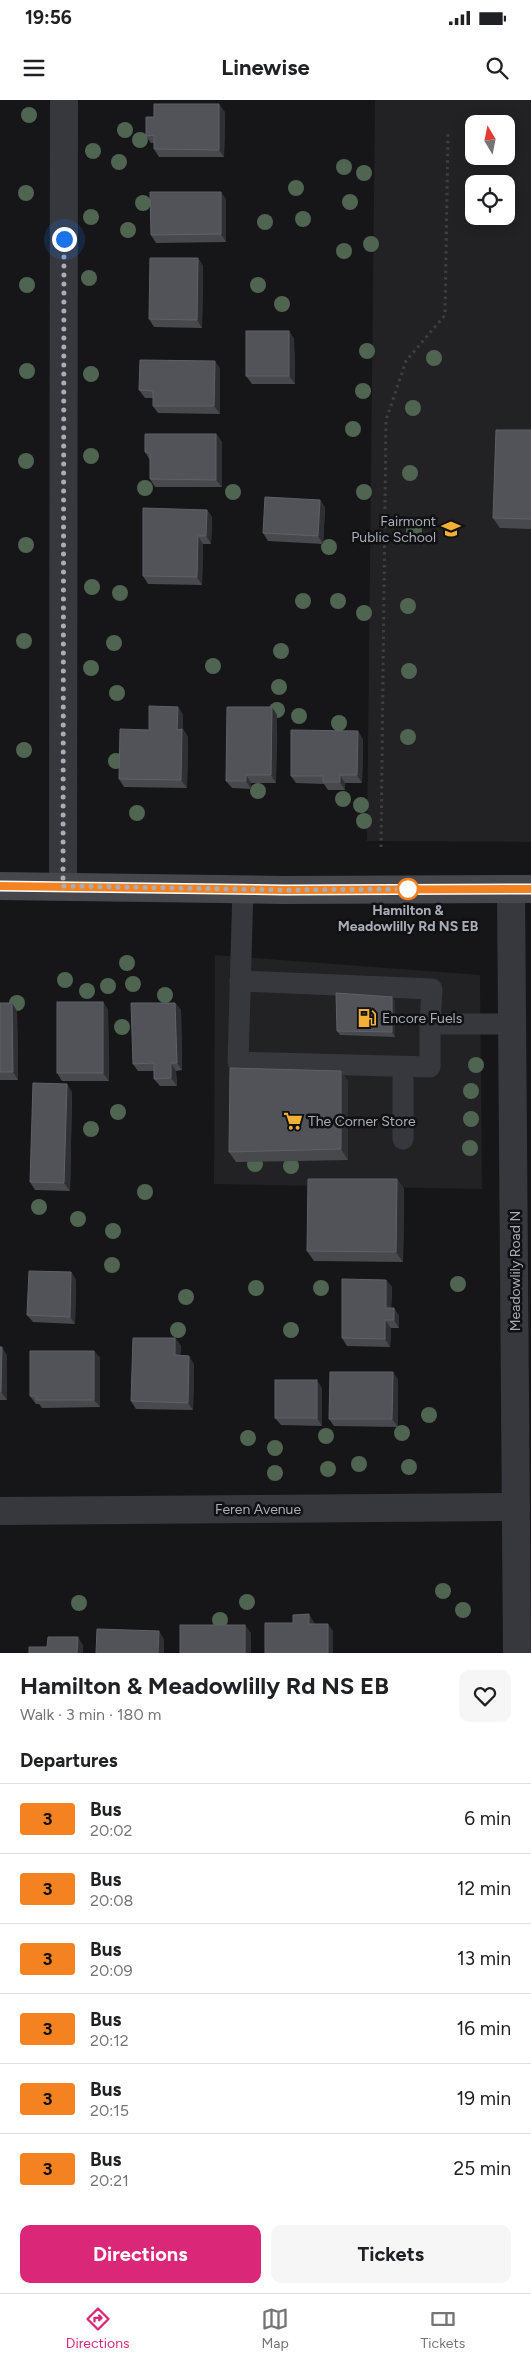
<!DOCTYPE html>
<html lang="en">
<head>
<meta charset="utf-8">
<style>
  :root { --surface:#fff; --page:#f6f6f6; --text:#202124; --muted:#757577; --line:#e0e0e0; --accent:#db2777 }
  body { margin:0; font-family:Figtree,sans-serif; background:var(--page); color:var(--text); height:100vh; display:flex; flex-direction:column; font-size:19px; white-space:nowrap }
  * { box-sizing:border-box; margin:0 }
  p { font-size:16px; color:var(--muted) }
  .icon { flex:none; width:28px; height:28px; fill:none; stroke:currentColor; stroke-width:2; stroke-linecap:round; stroke-linejoin:round }
  .map { position:relative; height:1553px; overflow:hidden }
  .side { display:flex; flex-direction:column; background:var(--surface); flex:1 }
  .side>* { flex:none }
  .badge { padding:0 10px; border-radius:4px; font-size:18px; line-height:32px }
  .needle { width:32px; rotate:350deg }
  .fabs { position:absolute; left:465px; top:15px; display:grid; gap:10px }
  .fabs a { display:grid; place-items:center; width:50px; height:50px; border-radius:10px; background:var(--surface); box-shadow:0 2px 12px #0003; font-size:25px }
  .you { position:absolute; width:25px; height:25px; margin:-12px; border:4px solid #fff; border-radius:50%; background:#1a73e8; box-shadow:0 0 0 8px #1a73e833 }
  .map>.badge { position:absolute; translate:-50% -50%; box-shadow:0 0 0 2px #fff }
  h2 { padding:0 20px; font-size:19px; line-height:45px }
  .round { display:grid; place-items:center; flex:none; width:52px; height:52px; border-radius:10px; background:var(--page) }
  .headline { display:flex; align-items:center; justify-content:space-between; height:85px; padding:0 20px }
  h1 { font-size:24px; font-weight:700; line-height:38px }
  .button { display:flex; gap:10px; margin-top:auto; padding:10px 20px }
  .button a { flex:1; height:58px; border-radius:10px; background:var(--accent); color:#fff; font-size:20px; font-weight:700; line-height:58px; text-align:center }
  .button a+a { background:var(--page); color:var(--text) }
  ul { padding:0; list-style:none }
  li { display:flex; align-items:center; gap:15px; height:70px; padding:0 20px; border-top:1px solid var(--line) }
  li div { flex:1 }
  li b { display:block; font-size:19px }
  li em { font-style:normal }
  li .badge { min-width:55px; font-weight:700; text-align:center }
  .status { display:flex; justify-content:space-between; align-items:center; height:35px; padding:0 25px; background:var(--surface); direction:ltr }
  .status svg { height:14px; fill:currentColor }
  header { display:flex; justify-content:space-between; align-items:center; height:65px; padding:0 20px; background:var(--surface); font-size:22px; font-weight:700 }
  .menu { display:flex; justify-content:space-around; align-items:center; height:70px; border-top:1px solid var(--line); background:var(--surface); font-size:14px; color:var(--muted) }
  .menu a { display:grid; justify-items:center; gap:2px }
  .menu .selected { color:var(--accent) }
  .map>svg:first-child { display:block }
  .built { fill:#222225; fill-rule:evenodd }
  .lines { fill:none; stroke-linecap:round; stroke-linejoin:round }
  .path { stroke:#3d3f44; stroke-width:3; stroke-dasharray:2.5 4; stroke-linecap:butt }
  .service { stroke:#37383d; stroke-width:21 }
  .minor { stroke:#37383d; stroke-width:28 }
  .secondary { stroke:#45474d; stroke-width:28 }
  .tree { fill:#506452 }
  .wall { fill:#47494d }
  .shaded-wall { fill:#2f3033 }
  .building { fill:#525359; stroke:#5f6168 }
  .line-casing { stroke:#fff; stroke-width:11 }
  .line { stroke:#f58220; stroke-width:8 }
  .walk { stroke:#a8adb8; stroke-width:5; stroke-dasharray:0 9 }
  .stop-dot { fill:#fff; stroke:#f58220; stroke-width:2.5 }
  .labels { text-anchor:middle; dominant-baseline:central; stroke-width:5; stroke-linejoin:round; paint-order:stroke }
  .poi-label { font-size:14px; fill:#a8adb8; stroke:#111113; text-anchor:start }
  .stop-label { font-size:14px; font-weight:bold; fill:#a8adb8; stroke:#111113 }
  .street-label { font-size:14px; fill:#a8adb8; stroke:#111113 }
</style>
</head>
<body>
<div class="status"><b>19:56</b><svg viewBox="0 0 49 12"><path d="M0 12V9h3v3zM5 12V6h3v6zM10 12V3h3v9zM15 12V0h3v12zM26 1h20v11H26zM47 4h2v5h-2z"/></svg></div>
<header><svg class="icon" aria-label="menu" viewBox="0 0 24 24"><path d="M4 6h16M4 12h16M4 18h16"/></svg>Linewise<svg class="icon" aria-label="search" viewBox="0 0 24 24"><circle cx="10" cy="10" r="6"/><path d="M15 15l6 6"/></svg></header>
<div class="map">
<svg width="531" height="1553" viewBox="0 0 531 1553">
  <rect width="100%" height="100%" fill="#161618"/>
  <g class="built">
    <path d="M375 0H531V742L367 741ZM474 24H506V56H474ZM474 84H506V116H474Z"/>
    <polygon points="215,855 480,875 482,1089 214,1084"/>
  </g>
  <g class="lines">
    <polyline class="path" points="381,747 386,320 406,261 445,215 448,32"/>
    <g class="service">
      <polyline points="243,788 238,962 430,967 430,924 514,924"/>
      <polyline points="240,881 432,889 430,924"/>
      <polyline points="403,1039 403,968"/>
    </g>
    <g class="minor">
      <polyline points="63,786 64,0"/>
      <polyline points="511,789 517,1553"/>
      <polyline points="0,1411 516,1407"/>
    </g>
    <polyline class="secondary" points="0,786 284,790 531,789"/>
  </g>
  <g class="tree">
    <circle cx="29" cy="15" r="8"/>
    <circle cx="125" cy="30" r="8"/>
    <circle cx="140" cy="40" r="8"/>
    <circle cx="93" cy="51" r="8"/>
    <circle cx="119" cy="62" r="8"/>
    <circle cx="344" cy="67" r="8"/>
    <circle cx="364" cy="73" r="8"/>
    <circle cx="296" cy="88" r="8"/>
    <circle cx="26" cy="93" r="8"/>
    <circle cx="350" cy="102" r="8"/>
    <circle cx="143" cy="103" r="8"/>
    <circle cx="91" cy="117" r="8"/>
    <circle cx="303" cy="119" r="8"/>
    <circle cx="265" cy="122" r="8"/>
    <circle cx="128" cy="130" r="8"/>
    <circle cx="371" cy="144" r="8"/>
    <circle cx="344" cy="151" r="8"/>
    <circle cx="89" cy="178" r="8"/>
    <circle cx="27" cy="185" r="8"/>
    <circle cx="258" cy="185" r="8"/>
    <circle cx="282" cy="204" r="8"/>
    <circle cx="367" cy="251" r="8"/>
    <circle cx="434" cy="258" r="8"/>
    <circle cx="27" cy="271" r="8"/>
    <circle cx="91" cy="274" r="8"/>
    <circle cx="363" cy="291" r="8"/>
    <circle cx="413" cy="308" r="8"/>
    <circle cx="353" cy="329" r="8"/>
    <circle cx="91" cy="356" r="8"/>
    <circle cx="26" cy="361" r="8"/>
    <circle cx="410" cy="373" r="8"/>
    <circle cx="145" cy="388" r="8"/>
    <circle cx="233" cy="392" r="8"/>
    <circle cx="364" cy="392" r="8"/>
    <circle cx="414" cy="431" r="8"/>
    <circle cx="26" cy="445" r="8"/>
    <circle cx="329" cy="447" r="8"/>
    <circle cx="92" cy="487" r="8"/>
    <circle cx="120" cy="493" r="8"/>
    <circle cx="303" cy="501" r="8"/>
    <circle cx="338" cy="501" r="8"/>
    <circle cx="408" cy="506" r="8"/>
    <circle cx="364" cy="513" r="8"/>
    <circle cx="24" cy="541" r="8"/>
    <circle cx="114" cy="543" r="8"/>
    <circle cx="281" cy="551" r="8"/>
    <circle cx="213" cy="566" r="8"/>
    <circle cx="91" cy="568" r="8"/>
    <circle cx="409" cy="571" r="8"/>
    <circle cx="279" cy="587" r="8"/>
    <circle cx="117" cy="593" r="8"/>
    <circle cx="277" cy="610" r="8"/>
    <circle cx="299" cy="616" r="8"/>
    <circle cx="339" cy="623" r="8"/>
    <circle cx="408" cy="637" r="8"/>
    <circle cx="24" cy="650" r="8"/>
    <circle cx="116" cy="661" r="8"/>
    <circle cx="258" cy="691" r="8"/>
    <circle cx="343" cy="699" r="8"/>
    <circle cx="361" cy="705" r="8"/>
    <circle cx="137" cy="713" r="8"/>
    <circle cx="364" cy="721" r="8"/>
    <circle cx="127" cy="863" r="8"/>
    <circle cx="65" cy="880" r="8"/>
    <circle cx="133" cy="884" r="8"/>
    <circle cx="108" cy="886" r="8"/>
    <circle cx="87" cy="891" r="8"/>
    <circle cx="165" cy="895" r="8"/>
    <circle cx="17" cy="903" r="8"/>
    <circle cx="122" cy="927" r="8"/>
    <circle cx="476" cy="965" r="8"/>
    <circle cx="471" cy="991" r="8"/>
    <circle cx="118" cy="1012" r="8"/>
    <circle cx="471" cy="1019" r="8"/>
    <circle cx="91" cy="1029" r="8"/>
    <circle cx="470" cy="1048" r="8"/>
    <circle cx="255" cy="1064" r="8"/>
    <circle cx="291" cy="1066" r="8"/>
    <circle cx="145" cy="1092" r="8"/>
    <circle cx="39" cy="1107" r="8"/>
    <circle cx="78" cy="1119" r="8"/>
    <circle cx="113" cy="1131" r="8"/>
    <circle cx="112" cy="1165" r="8"/>
    <circle cx="458" cy="1184" r="8"/>
    <circle cx="256" cy="1188" r="8"/>
    <circle cx="321" cy="1188" r="8"/>
    <circle cx="186" cy="1197" r="8"/>
    <circle cx="178" cy="1230" r="8"/>
    <circle cx="291" cy="1230" r="8"/>
    <circle cx="429" cy="1315" r="8"/>
    <circle cx="402" cy="1333" r="8"/>
    <circle cx="326" cy="1336" r="8"/>
    <circle cx="248" cy="1338" r="8"/>
    <circle cx="275" cy="1348" r="8"/>
    <circle cx="359" cy="1364" r="8"/>
    <circle cx="409" cy="1367" r="8"/>
    <circle cx="328" cy="1369" r="8"/>
    <circle cx="275" cy="1373" r="8"/>
    <circle cx="443" cy="1491" r="8"/>
    <circle cx="247" cy="1502" r="8"/>
    <circle cx="79" cy="1503" r="8"/>
    <circle cx="463" cy="1510" r="8"/>
    <circle cx="220" cy="1520" r="8"/>
  </g>
  <g class="wall">
    <polygon points="225,12 224,57 159,57 154,49 154,43 151,43 146,36"/>
    <polygon points="226,99 226,142 156,143 151,135"/>
    <polygon points="198,158 203,166 202,228 154,227 149,219"/>
    <polygon points="289,231 294,239 295,284 252,284 246,276"/>
    <polygon points="220,268 220,314 158,313 153,306 153,298 145,298 139,290"/>
    <polygon points="531,330 531,429 500,428 493,418"/>
    <polygon points="216,334 222,342 222,387 155,387 150,379 150,360 145,352"/>
    <polygon points="320,400 325,408 323,444 268,441 263,433"/>
    <polygon points="207,410 212,417 211,444 203,444 202,485 148,484 143,476"/>
    <polygon points="183,614 183,629 188,637 187,688 124,687 119,679 149,630"/>
    <polygon points="277,615 276,683 251,683 251,689 232,688 226,681"/>
    <polygon points="363,639 362,683 345,683 345,690 328,690 324,684 296,683 291,676"/>
    <polygon points="395,901 395,937 340,935 337,931"/>
    <polygon points="103,902 108,910 109,981 62,981 57,973"/>
    <polygon points="0,903 12,903 17,911 18,980 0,980"/>
    <polygon points="175,903 181,910 182,970 176,971 177,986 160,986 154,979 154,971 138,971 133,964"/>
    <polygon points="341,971 348,982 348,1060 236,1062 229,1052"/>
    <polygon points="72,992 70,1091 35,1090 30,1082"/>
    <polygon points="397,1079 404,1089 403,1162 314,1161 307,1151"/>
    <polygon points="71,1172 76,1180 75,1224 33,1222 27,1215"/>
    <polygon points="386,1180 392,1187 391,1208 394,1208 399,1216 399,1228 391,1228 390,1247 347,1246 342,1238"/>
    <polygon points="175,1238 181,1246 180,1256 194,1264 193,1310 136,1309 131,1301"/>
    <polygon points="0,1247 7,1255 7,1300 0,1300"/>
    <polygon points="94,1251 100,1258 100,1307 42,1308 39,1304 36,1304 30,1296"/>
    <polygon points="393,1272 398,1280 398,1327 334,1326 329,1319"/>
    <polygon points="322,1288 322,1326 281,1325 275,1318"/>
  </g>
  <g class="shaded-wall">
    <polygon points="219,4 225,12 224,57 219,50"/>
    <polygon points="221,92 226,99 226,142 221,134"/>
    <polygon points="198,158 203,166 202,228 197,220"/>
    <polygon points="289,231 294,239 295,284 289,276"/>
    <polygon points="215,261 220,268 220,314 214,306"/>
    <polygon points="216,334 222,342 222,387 216,380"/>
    <polygon points="320,400 325,408 323,444 318,436"/>
    <polygon points="207,410 212,417 211,444 206,436"/>
    <polygon points="198,436 203,444 202,485 197,477"/>
    <polygon points="178,607 183,614 183,629 188,637 187,688 181,680 177,630"/>
    <polygon points="272,607 277,615 276,683 271,675"/>
    <polygon points="358,631 363,639 362,683 357,675"/>
    <polygon points="246,675 251,683 251,689 246,681"/>
    <polygon points="340,675 345,683 345,690 340,682"/>
    <polygon points="392,897 395,901 395,937 392,932"/>
    <polygon points="103,902 108,910 109,981 103,973"/>
    <polygon points="12,903 17,911 18,980 13,972"/>
    <polygon points="175,903 181,910 182,970 177,963"/>
    <polygon points="171,963 176,971 177,986 171,978"/>
    <polygon points="341,971 348,982 348,1060 341,1049"/>
    <polygon points="67,984 72,992 70,1091 64,1083"/>
    <polygon points="397,1079 404,1089 403,1162 396,1152"/>
    <polygon points="71,1172 76,1180 75,1224 70,1217"/>
    <polygon points="386,1180 392,1187 391,1216 386,1208"/>
    <polygon points="394,1208 399,1216 399,1228 394,1220"/>
    <polygon points="385,1220 391,1228 390,1247 385,1239"/>
    <polygon points="175,1238 181,1246 180,1263 175,1255"/>
    <polygon points="2,1247 7,1255 7,1300 1,1292"/>
    <polygon points="94,1251 100,1258 100,1307 94,1300"/>
    <polygon points="189,1256 194,1264 193,1310 188,1303"/>
    <polygon points="393,1272 398,1280 398,1327 392,1319"/>
    <polygon points="317,1280 322,1288 322,1326 317,1318"/>
    <polygon points="309,1514 314,1522 315,1532 309,1524"/>
    <polygon points="328,1524 333,1531 333,1553 328,1553"/>
    <polygon points="245,1525 251,1533 251,1553 245,1553"/>
    <polygon points="159,1531 164,1539 164,1553 158,1553"/>
    <polygon points="78,1537 83,1545 83,1553 77,1553"/>
  </g>
  <g class="building">
    <polygon points="154,4 219,4 219,50 154,49 154,35 146,36 146,17 154,17"/>
    <polygon points="150,92 221,92 221,134 151,135"/>
    <polygon points="150,158 198,158 197,220 149,219"/>
    <rect x="246" y="231" width="43" height="45"/>
    <polygon points="140,260 215,261 214,306 153,306 153,291 139,290"/>
    <polygon points="496,330 531,330 531,419 493,418"/>
    <polygon points="145,334 216,334 216,380 150,379 150,353 145,352"/>
    <polygon points="265,397 320,400 318,436 263,433"/>
    <polygon points="143,408 207,410 206,436 198,436 197,477 143,476"/>
    <polygon points="149,606 178,607 177,630 182,629 181,680 119,679 120,629 149,630"/>
    <polygon points="227,607 272,607 271,675 246,675 246,681 226,681"/>
    <polygon points="291,630 358,631 357,675 340,675 340,682 323,682 323,676 291,676"/>
    <polygon points="336,893 392,897 392,932 337,931"/>
    <rect x="57" y="902" width="46" height="71"/>
    <polygon points="0,903 12,903 13,972 0,972"/>
    <polygon points="131,903 175,903 177,963 171,963 171,978 154,979 154,963 133,964"/>
    <polygon points="230,968 341,971 341,1049 229,1052"/>
    <polygon points="33,983 67,984 64,1083 30,1082"/>
    <polygon points="308,1079 397,1079 396,1152 307,1151"/>
    <polygon points="29,1171 71,1172 70,1217 27,1215"/>
    <polygon points="342,1179 386,1180 386,1208 394,1208 394,1220 385,1220 385,1239 342,1238"/>
    <polygon points="133,1238 175,1238 175,1255 189,1256 188,1303 131,1301"/>
    <polygon points="0,1247 2,1247 1,1292 0,1292"/>
    <polygon points="30,1251 94,1251 94,1300 36,1300 36,1296 30,1296"/>
    <polygon points="330,1272 393,1272 392,1319 329,1319"/>
    <rect x="275" y="1280" width="42" height="38"/>
    <polygon points="309,1514 309,1524 328,1524 328,1553 265,1553 265,1523 293,1523 293,1515"/>
    <rect x="180" y="1525" width="65" height="28"/>
    <polygon points="97,1529 159,1531 158,1553 96,1553"/>
    <polygon points="48,1537 78,1537 77,1553 29,1553 29,1547 47,1547"/>
  </g>
  <g class="lines">
    <g class="line-casing">
      <polyline id="line" points="0,786 284,790 531,789"/>
    </g>
    <use href="#line" class="line"/>
    <polyline class="walk" points="64,139 63,786 284,790 416,789 408,789"/>
  </g>
  <defs>
    <g id="school-bare" transform="scale(1.5)"><path d="M0-5L7-2L0 1L-7-2ZM-4 1L0 2.5L4 1V4Q0 6-4 4Z" fill="#f2b134" stroke="#111113" stroke-width="2.5" paint-order="stroke"/></g>
    <g id="fuel-bare" transform="scale(1.5)"><path d="M-5.5-6h7V0h2V4h1.3V-2.5L3-4.5l.8-.8L6-3V5H2.5V1h-1V6h-7ZM-4.2-4.7v3.2H.2V-4.7Z" fill="#f2b134" stroke="#111113" stroke-width="2.5" paint-order="stroke"/></g>
    <g id="supermarket-bare" transform="scale(1.5)"><path d="M-6-5.5h2.5l.6 2H6L4.5 2H-2.5L-4.4-4H-6ZM-1.5 3.2a1.3 1.3 0 1 0 .1 0ZM3 3.2a1.3 1.3 0 1 0 .1 0Z" fill="#f2b134" stroke="#111113" stroke-width="2.5" paint-order="stroke"/></g>
  </defs>
  <g fill-rule="evenodd">
    <use href="#school-bare" x="451" y="429"/>
    <use href="#fuel-bare" x="367" y="918"/>
    <use href="#supermarket-bare" x="293" y="1021"/>
  </g>
  <circle class="stop-dot" cx="408" cy="789" r="10"/>
  <g class="labels">
    <g class="poi-label">
      <text x="436" y="421" text-anchor="end">Fairmont<tspan x="436" dy="16">Public School</tspan></text>
      <text x="382" y="918">Encore Fuels</text>
      <text x="308" y="1021">The Corner Store</text>
    </g>
    <g class="stop-label">
      <text x="408" y="810">Hamilton &amp;<tspan x="408" dy="16">Meadowlilly Rd NS EB</tspan></text>
    </g>
    <g class="street-label">
      <text transform="translate(515 1171) rotate(-90)">Meadowlily Road N</text>
      <text x="258" y="1409">Feren Avenue</text>
    </g>
  </g>
</svg>
<div class="fabs">
<a><svg class="needle" viewBox="-14 -14 28 28"><path d="M0-13l5 13h-10z" fill="#e53935"/><path d="M0 13l5-13h-10z" fill="#757577"/></svg></a>
<a><svg class="icon" aria-label="locate" viewBox="0 0 24 24"><circle cx="12" cy="12" r="6"/><path d="M12 2v4M12 18v4M2 12h4M18 12h4"/></svg></a>
</div>
<div class="you" style="left:64px;top:139px"></div>
</div>
<section class="side">
<div class="headline"><div><h1>Hamilton &amp; Meadowlilly Rd NS EB</h1><p>Walk · 3 min · 180 m</p></div><a class="round"><svg class="icon" aria-label="heart" viewBox="0 0 24 24"><path d="M12 20l-8-8c-3-5 5-10 8-4 3-6 11-1 8 4z"/></svg></a></div>
<h2>Departures</h2>
<ul>
<li><span class="badge" style="background:#f58220;color:#111">3</span><div><b>Bus</b><p>20:02</p></div><em>6 min</em></li>
<li><span class="badge" style="background:#f58220;color:#111">3</span><div><b>Bus</b><p>20:08</p></div><em>12 min</em></li>
<li><span class="badge" style="background:#f58220;color:#111">3</span><div><b>Bus</b><p>20:09</p></div><em>13 min</em></li>
<li><span class="badge" style="background:#f58220;color:#111">3</span><div><b>Bus</b><p>20:12</p></div><em>16 min</em></li>
<li><span class="badge" style="background:#f58220;color:#111">3</span><div><b>Bus</b><p>20:15</p></div><em>19 min</em></li>
<li><span class="badge" style="background:#f58220;color:#111">3</span><div><b>Bus</b><p>20:21</p></div><em>25 min</em></li>
</ul>
<div class="button"><a>Directions</a><a>Tickets</a></div>
</section>
<nav class="menu">
<a class="selected"><svg class="icon" aria-label="directions" viewBox="0 0 24 24"><path d="M12 3l9 9-9 9-9-9zM9 14v-3h6M13 9l2 2-2 2"/></svg>Directions</a>
<a><svg class="icon" aria-label="map" viewBox="0 0 24 24"><path d="M3 6l6-2 6 2 6-2v14l-6 2-6-2-6 2zM9 4v14M15 6v14"/></svg>Map</a>
<a><svg class="icon" aria-label="tickets" viewBox="0 0 24 24"><path d="M3 7h18v10H3zM15 7v10"/></svg>Tickets</a>
</nav>
</body>
</html>
